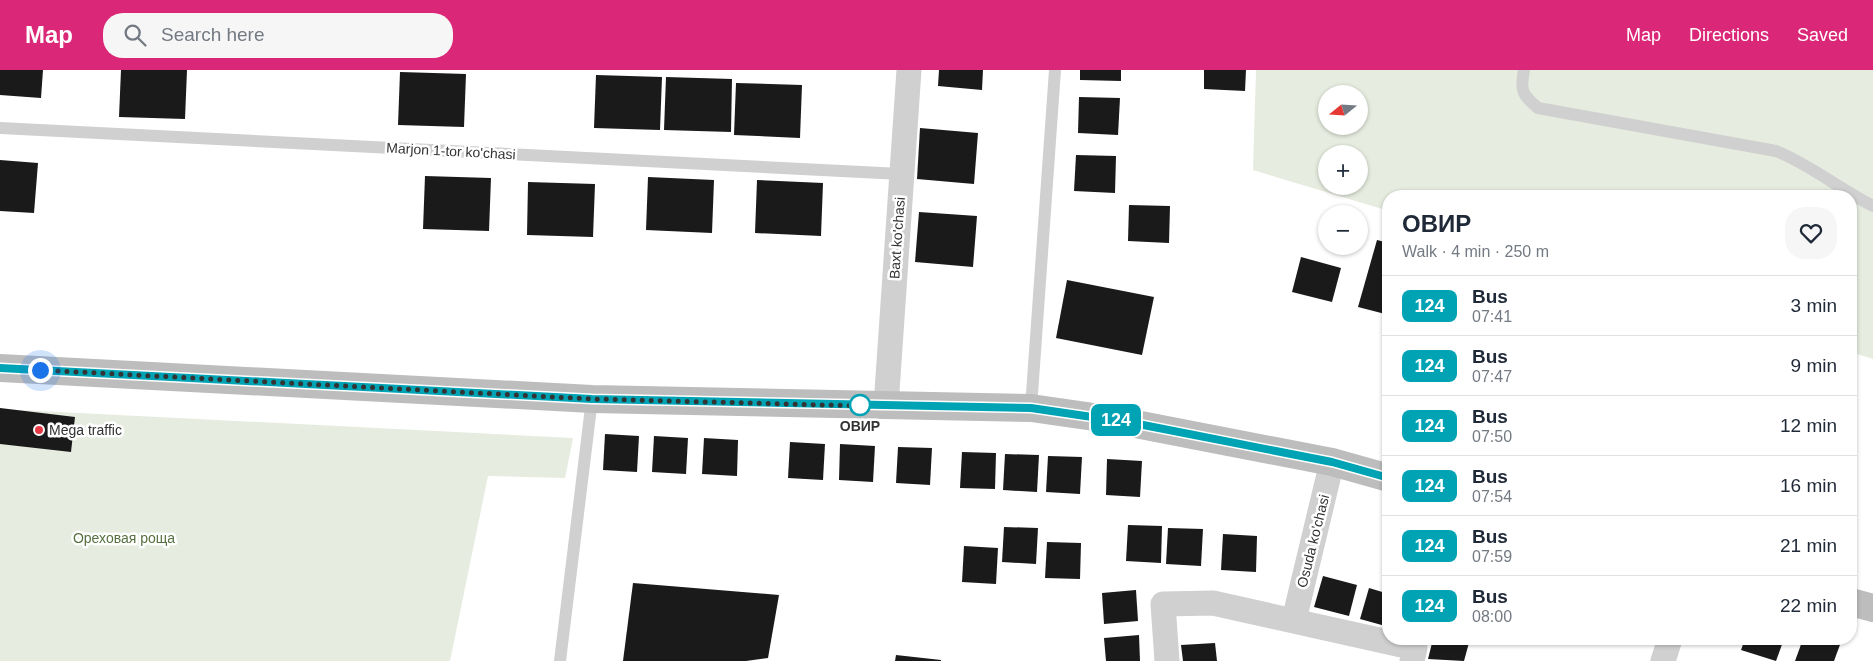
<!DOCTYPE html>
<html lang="en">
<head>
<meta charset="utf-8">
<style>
  :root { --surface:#fff; --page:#f6f6f7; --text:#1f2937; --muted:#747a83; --line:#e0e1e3; --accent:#db2777 }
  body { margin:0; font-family:Helvetica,sans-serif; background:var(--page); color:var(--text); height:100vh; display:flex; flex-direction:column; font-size:19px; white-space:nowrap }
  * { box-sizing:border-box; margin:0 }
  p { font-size:16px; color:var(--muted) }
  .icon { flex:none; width:28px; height:28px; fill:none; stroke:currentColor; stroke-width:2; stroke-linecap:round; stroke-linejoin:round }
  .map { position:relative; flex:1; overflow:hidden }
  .side { position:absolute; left:1382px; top:120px; width:475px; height:455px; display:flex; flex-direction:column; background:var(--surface); border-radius:20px; box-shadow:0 1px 4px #0004 }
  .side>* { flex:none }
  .badge { padding:0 10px; border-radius:8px; font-size:18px; line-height:32px }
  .needle { width:32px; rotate:252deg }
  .controls { position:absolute; left:1318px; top:15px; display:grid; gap:10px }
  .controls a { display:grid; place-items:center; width:50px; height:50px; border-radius:50%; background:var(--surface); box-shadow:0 1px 4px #0004; font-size:25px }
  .you { position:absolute; width:25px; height:25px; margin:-12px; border:4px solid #fff; border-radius:50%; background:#1a73e8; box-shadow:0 0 0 8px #1a73e833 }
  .map>.badge { position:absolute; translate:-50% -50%; box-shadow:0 0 0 2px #fff }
  .round { display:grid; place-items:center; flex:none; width:52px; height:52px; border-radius:20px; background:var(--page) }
  .summary { display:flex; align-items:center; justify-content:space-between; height:85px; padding:0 20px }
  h1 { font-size:24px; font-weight:700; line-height:38px }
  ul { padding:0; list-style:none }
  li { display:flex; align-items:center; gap:15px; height:60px; padding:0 20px; border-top:1px solid var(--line) }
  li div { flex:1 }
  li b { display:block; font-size:19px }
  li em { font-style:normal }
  li .badge { min-width:55px; font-weight:700; text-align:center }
  header { display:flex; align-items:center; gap:30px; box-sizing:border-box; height:70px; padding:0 25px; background:var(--accent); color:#fff }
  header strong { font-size:24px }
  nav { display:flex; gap:28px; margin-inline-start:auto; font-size:18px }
  .search { width:350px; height:45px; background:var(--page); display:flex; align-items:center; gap:12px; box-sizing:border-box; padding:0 18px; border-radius:20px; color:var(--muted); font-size:19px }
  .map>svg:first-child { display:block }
  .green { fill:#e6ecdf; fill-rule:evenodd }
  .building { fill:#1a1a1a }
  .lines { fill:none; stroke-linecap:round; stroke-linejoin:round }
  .lane { stroke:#d0d0d0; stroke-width:12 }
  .street { stroke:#d0d0d0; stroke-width:25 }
  .secondary { stroke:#bdbdbd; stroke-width:28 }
  .line-casing { stroke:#fff; stroke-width:11 }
  .line { stroke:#00a3b4; stroke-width:8 }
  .walk { stroke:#333; stroke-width:5; stroke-dasharray:0 9 }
  .stop-dot { fill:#fff; stroke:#00a3b4; stroke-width:2.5 }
  .poi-dot { fill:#e63946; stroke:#fff; stroke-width:2 }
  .labels { text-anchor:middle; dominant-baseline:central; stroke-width:5; stroke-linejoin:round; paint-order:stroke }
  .street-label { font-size:14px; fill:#333; stroke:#fff }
  .stop-label { font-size:14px; font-weight:bold; fill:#333; stroke:#fff }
  .poi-label { font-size:14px; fill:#333; stroke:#fff; text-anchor:start }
  .park-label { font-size:14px; fill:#56703f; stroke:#fff }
</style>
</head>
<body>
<header>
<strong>Map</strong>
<div class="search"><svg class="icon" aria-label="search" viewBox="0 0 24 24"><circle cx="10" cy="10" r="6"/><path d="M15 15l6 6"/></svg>Search here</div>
<nav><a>Map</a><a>Directions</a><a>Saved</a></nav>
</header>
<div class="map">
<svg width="1873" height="591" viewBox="0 0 1873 591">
  <rect width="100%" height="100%" fill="#fff"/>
  <g class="green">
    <path d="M1256 0H1873V289L1851 282V126H1389V141L1253 100ZM1326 24H1359V56H1326ZM1326 84H1359V116H1326Z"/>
    <polygon points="0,339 573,368 565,408 488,406 450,591 0,591"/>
  </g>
  <g class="building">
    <polygon points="0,0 43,0 41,28 0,25"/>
    <polygon points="121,0 187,0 185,49 119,47"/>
    <polygon points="939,0 983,0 982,20 938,16"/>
    <polygon points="1080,0 1121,0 1121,11 1080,10"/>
    <polygon points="1204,0 1246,0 1245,21 1204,19"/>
    <polygon points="400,2 466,4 464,57 398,55"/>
    <polygon points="596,5 662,7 660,60 594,58"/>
    <polygon points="666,7 732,9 731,62 664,60"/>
    <polygon points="736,13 802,15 800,68 734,65"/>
    <polygon points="1079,27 1120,28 1118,65 1078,63"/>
    <polygon points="920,58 978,63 974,114 917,109"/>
    <polygon points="1076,85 1116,86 1115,123 1074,121"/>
    <polygon points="0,90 38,93 34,143 0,141"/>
    <polygon points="425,106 491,108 489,161 423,159"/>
    <polygon points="648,107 714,110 712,163 646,160"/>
    <polygon points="757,110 823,113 821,166 755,163"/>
    <polygon points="528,112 595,114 593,167 527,165"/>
    <polygon points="1129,135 1170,136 1169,173 1128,171"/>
    <polygon points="919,142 977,146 973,197 915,192"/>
    <polygon points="1377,170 1389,173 1389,245 1358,237"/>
    <polygon points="1301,187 1341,198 1332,232 1292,222"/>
    <polygon points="1067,210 1154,227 1142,285 1056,268"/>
    <polygon points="0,338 75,347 71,382 0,374"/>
    <polygon points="605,364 639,366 637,402 603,400"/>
    <polygon points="654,366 688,368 686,404 652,402"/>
    <polygon points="704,368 738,370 737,406 702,404"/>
    <polygon points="790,372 825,374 823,410 788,408"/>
    <polygon points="840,374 875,376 873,412 839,410"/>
    <polygon points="898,377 932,378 930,415 896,413"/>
    <polygon points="962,382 996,383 995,419 960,418"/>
    <polygon points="1005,384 1039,385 1037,422 1003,420"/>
    <polygon points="1048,386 1082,387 1080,424 1046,422"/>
    <polygon points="1107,389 1142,391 1140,427 1106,425"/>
    <polygon points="1128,455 1162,456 1161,493 1126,491"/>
    <polygon points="1004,457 1038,458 1036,494 1002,492"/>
    <polygon points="1168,458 1203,459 1201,496 1166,494"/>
    <polygon points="1223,464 1257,466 1256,502 1221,500"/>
    <polygon points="1047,472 1081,473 1080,509 1045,508"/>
    <polygon points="964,476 998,478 996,514 962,512"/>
    <polygon points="1323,506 1357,515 1349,546 1314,537"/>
    <polygon points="633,513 779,525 768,588 746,591 623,591"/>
    <polygon points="1369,518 1389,524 1389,557 1360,549"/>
    <polygon points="1136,520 1138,551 1104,554 1102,523"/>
    <polygon points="1139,565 1140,591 1106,591 1104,568"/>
    <polygon points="1433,569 1470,569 1464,591 1428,589"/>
    <polygon points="1745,569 1784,569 1776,591 1741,580"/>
    <polygon points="1803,569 1833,569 1841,572 1834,591 1795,591"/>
    <polygon points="1215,573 1217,591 1183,591 1181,575"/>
    <polygon points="896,585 941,590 941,591 895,591"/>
  </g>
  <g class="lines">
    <g class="lane">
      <path d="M1524 0C1520 20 1522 25 1538 38L1776 81C1811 95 1839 119 1873 136"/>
      <polyline points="0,58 901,104"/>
      <polyline points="1031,338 1055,0"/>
      <polyline points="560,591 592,329"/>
    </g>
    <g class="street">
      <polyline points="886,336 909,0"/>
      <polyline points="1294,550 1332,392"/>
      <polyline points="1167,591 1163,534 1213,533 1415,578 1412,591"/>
      <polyline points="1663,591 1670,569"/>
    </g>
    <g class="secondary">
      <polyline points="0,298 592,329 1031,338 1115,350 1332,392 1389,408"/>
      <polyline points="1851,532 1873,538"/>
    </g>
  </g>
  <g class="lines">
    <g class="line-casing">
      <polyline id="line" points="0,298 592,329 1031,338 1133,353 1332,392 1389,408"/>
    </g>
    <use href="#line" class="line"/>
    <polyline class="walk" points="40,300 592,329 866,336 860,335"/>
  </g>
  <circle class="stop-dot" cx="860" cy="335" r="10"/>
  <circle class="poi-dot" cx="39" cy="360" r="5"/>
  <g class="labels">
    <g class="street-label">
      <text transform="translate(451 81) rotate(3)">Marjon 1-tor ko'chasi</text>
      <text transform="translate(897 168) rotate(-86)">Baxt ko'chasi</text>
      <text transform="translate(1313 471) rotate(-76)">Osuda ko'chasi</text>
    </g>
    <g class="stop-label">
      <text x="860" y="356">ОВИР</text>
    </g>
    <g class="poi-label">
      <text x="49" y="360">Mega traffic</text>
    </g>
    <g class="park-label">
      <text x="124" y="468">Ореховая роща</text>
    </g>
  </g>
</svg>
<div class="controls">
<a><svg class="needle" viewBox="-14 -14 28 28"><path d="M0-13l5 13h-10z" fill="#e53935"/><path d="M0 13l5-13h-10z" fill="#747a83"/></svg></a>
<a>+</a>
<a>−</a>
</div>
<div class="you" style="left:40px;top:300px"></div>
<b class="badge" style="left:1116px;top:350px;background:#00a3b4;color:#fff">124</b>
<section class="side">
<div class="summary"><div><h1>ОВИР</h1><p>Walk · 4 min · 250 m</p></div><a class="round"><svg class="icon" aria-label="heart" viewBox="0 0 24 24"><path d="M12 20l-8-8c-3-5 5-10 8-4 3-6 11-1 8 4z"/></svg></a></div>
<ul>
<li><span class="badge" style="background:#00a3b4;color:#fff">124</span><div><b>Bus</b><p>07:41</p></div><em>3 min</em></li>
<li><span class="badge" style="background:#00a3b4;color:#fff">124</span><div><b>Bus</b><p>07:47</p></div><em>9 min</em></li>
<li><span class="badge" style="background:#00a3b4;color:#fff">124</span><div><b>Bus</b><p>07:50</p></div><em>12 min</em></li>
<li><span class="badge" style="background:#00a3b4;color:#fff">124</span><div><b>Bus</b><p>07:54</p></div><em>16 min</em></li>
<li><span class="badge" style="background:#00a3b4;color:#fff">124</span><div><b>Bus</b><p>07:59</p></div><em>21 min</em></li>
<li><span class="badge" style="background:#00a3b4;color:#fff">124</span><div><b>Bus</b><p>08:00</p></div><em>22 min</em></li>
</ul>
</section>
</div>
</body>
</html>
